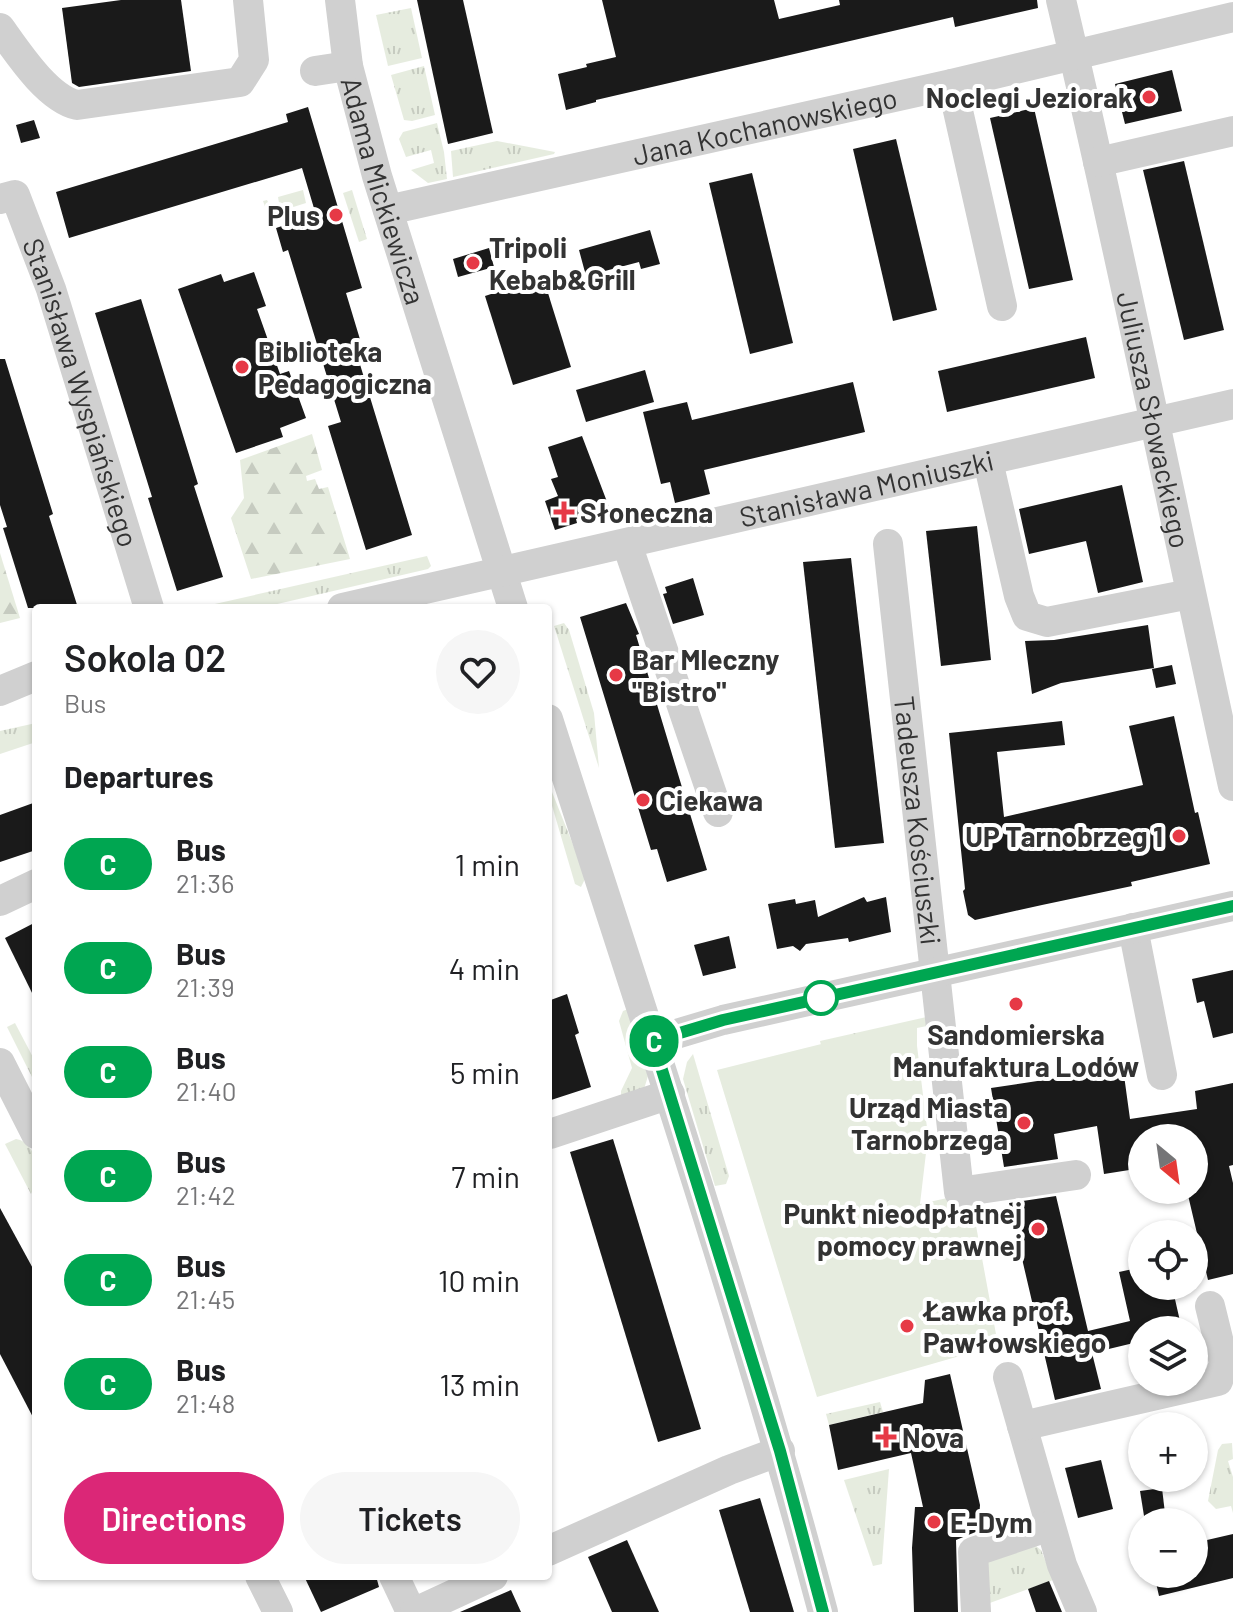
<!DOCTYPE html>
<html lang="en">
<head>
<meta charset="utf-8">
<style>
  :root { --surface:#fff; --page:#f6f6f6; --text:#202124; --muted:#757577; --accent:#db2777 }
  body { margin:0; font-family:Barlow,sans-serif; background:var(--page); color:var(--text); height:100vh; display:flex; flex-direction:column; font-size:30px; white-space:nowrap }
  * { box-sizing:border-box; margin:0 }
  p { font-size:26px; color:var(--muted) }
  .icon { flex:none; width:44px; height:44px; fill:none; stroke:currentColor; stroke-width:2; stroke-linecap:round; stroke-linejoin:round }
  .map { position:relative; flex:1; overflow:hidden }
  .sheet { position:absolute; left:32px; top:604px; width:520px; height:976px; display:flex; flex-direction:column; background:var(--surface); border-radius:8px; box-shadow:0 2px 6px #0004 }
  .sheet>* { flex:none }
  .badge { padding:0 16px; border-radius:26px; font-size:28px; line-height:52px }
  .needle { width:52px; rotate:151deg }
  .fabs { position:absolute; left:1128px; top:1124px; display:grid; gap:16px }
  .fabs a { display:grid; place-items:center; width:80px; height:80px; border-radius:50%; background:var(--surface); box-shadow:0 2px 6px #0004; font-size:40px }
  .map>.badge { position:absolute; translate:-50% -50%; box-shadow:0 0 0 4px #fff }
  h2 { padding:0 32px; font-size:30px; line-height:72px }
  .round { display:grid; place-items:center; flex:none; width:84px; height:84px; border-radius:42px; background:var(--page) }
  .summary { display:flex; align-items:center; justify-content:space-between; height:136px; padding:0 32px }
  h1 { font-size:38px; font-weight:600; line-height:60px }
  .primary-button { display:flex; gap:16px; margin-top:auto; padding:16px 32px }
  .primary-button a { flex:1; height:92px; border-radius:48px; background:var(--accent); color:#fff; font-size:32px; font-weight:600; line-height:92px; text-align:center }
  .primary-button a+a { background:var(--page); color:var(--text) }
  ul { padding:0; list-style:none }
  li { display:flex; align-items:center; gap:24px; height:104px; padding:0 32px }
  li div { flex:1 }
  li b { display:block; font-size:30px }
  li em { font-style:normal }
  li .badge { min-width:88px; font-weight:700; text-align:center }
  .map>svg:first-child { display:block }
  .grass { fill:url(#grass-tufts) }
  .forest { fill:url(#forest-firs) }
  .green { fill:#e6ecdf }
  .building { fill:#1a1a1a }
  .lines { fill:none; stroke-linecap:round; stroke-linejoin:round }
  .minor { stroke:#d0d0d0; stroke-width:30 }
  .line-casing { stroke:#fff; stroke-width:18 }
  .line { stroke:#00a651; stroke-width:12 }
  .poi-dot { fill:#e63946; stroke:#fff; stroke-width:3 }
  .stop-dot { fill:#fff; stroke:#00a651; stroke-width:4 }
  .labels { text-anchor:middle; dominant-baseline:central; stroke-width:8; stroke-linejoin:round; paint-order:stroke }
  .poi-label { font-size:28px; font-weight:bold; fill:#333; stroke:#fff; text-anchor:start }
  .street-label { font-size:28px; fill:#333; stroke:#fff }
</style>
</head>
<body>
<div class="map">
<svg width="1233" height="1612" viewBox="0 0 1233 1612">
  <defs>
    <pattern id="grass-tufts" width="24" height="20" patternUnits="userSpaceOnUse" patternTransform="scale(2)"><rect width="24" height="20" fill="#e6ecdf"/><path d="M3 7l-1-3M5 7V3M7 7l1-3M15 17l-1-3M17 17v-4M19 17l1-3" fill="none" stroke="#c6cbc0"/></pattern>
    <pattern id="forest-firs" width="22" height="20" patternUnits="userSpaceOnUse" patternTransform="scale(2)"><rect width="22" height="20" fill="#e6ecdf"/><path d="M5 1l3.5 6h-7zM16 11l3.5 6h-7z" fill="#c6cbc0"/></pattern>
  </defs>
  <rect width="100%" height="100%" fill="#fff"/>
  <g class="grass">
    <polygon points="411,8 422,58 388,66 376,15"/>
    <polygon points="424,66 435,115 412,121 404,120 391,75"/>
    <polygon points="437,123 444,152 447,179 428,183 411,170 434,163 431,150 406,157 399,139 403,132"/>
    <polygon points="497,141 555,152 554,154 453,177 451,151"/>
    <polygon points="303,190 306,203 268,215 263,201 267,200 270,206 279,203 278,197"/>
    <polygon points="352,190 367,239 359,242 343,193"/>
    <polygon points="427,556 431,566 428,569 273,605 258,608 197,608"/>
    <polygon points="564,623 569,630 594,713 599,768 554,626"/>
    <polygon points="36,723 36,742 0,754 0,731"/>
    <polygon points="548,782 586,877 581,887 575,884 548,792"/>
    <polygon points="628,1009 648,1076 644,1089 621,1100 621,1091 632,1068 619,1021 623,1011"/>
    <polygon points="931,1016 932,1025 917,1028 917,1046 879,1055 824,1057 820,1041"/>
    <polygon points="15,1023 36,1063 36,1085 7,1027"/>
    <polygon points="693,1054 729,1176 726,1184 715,1186 683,1079 687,1062"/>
    <path d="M16 1139C39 1143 40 1178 31 1194L5 1144Z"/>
    <polygon points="880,1402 883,1412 829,1425 826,1414"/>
    <polygon points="1232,1443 1233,1459 1228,1461 1233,1477 1233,1513 1231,1506 1216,1509 1208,1501 1218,1450 1222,1444"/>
    <polygon points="889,1469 882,1564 873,1566 844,1480"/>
    <polygon points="1036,1546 1041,1550 1053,1580 987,1604 985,1575 989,1556"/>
  </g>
  <g class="forest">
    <polygon points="312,434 322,470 306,476 307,481 315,479 319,489 328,487 350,559 251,579 231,518 244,498 240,460"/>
    <polygon points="0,553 20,618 0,623"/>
  </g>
  <polygon class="green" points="914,1021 928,1136 920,1204 970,1193 998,1345 817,1397 717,1070"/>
  <g class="building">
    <polygon points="121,0 181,0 191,71 79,87 72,83 62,8"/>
    <polygon points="417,0 463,0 493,133 448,144"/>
    <polygon points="602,0 774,0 779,19 840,5 839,0 1037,0 1038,8 955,27 953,17 596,100 596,102 566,110 558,74 587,67 586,64 616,57"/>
    <polygon points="1172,70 1182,111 1125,124 1115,84"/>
    <polygon points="308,107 362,288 346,293 362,346 355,348 412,535 366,550 328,426 341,422 288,250 283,252 276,228 316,215 302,168 69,238 56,192 288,122 286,114"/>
    <polygon points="1034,108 1073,280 1029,289 990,118"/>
    <polygon points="34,120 40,138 21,143 16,125"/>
    <polygon points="896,139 937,310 893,321 853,149"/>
    <polygon points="1184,161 1224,330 1184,340 1143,170"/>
    <polygon points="752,173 793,343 750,354 709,183"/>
    <polygon points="650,230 660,264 641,269 639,262 586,276 579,250"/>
    <polygon points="489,248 494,267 458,277 453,259"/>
    <polygon points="254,272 266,306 257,309 280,374 289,371 306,418 280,428 283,437 236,453 178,289 221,274 224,282"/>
    <polygon points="543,277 571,367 513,385 485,296"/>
    <polygon points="141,299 198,484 194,486 223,577 177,591 148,498 152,497 95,313"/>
    <polygon points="1086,337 1095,378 947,412 938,371"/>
    <polygon points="0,359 5,359 53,514 49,516 78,608 28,608 3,528 7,527 0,505"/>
    <polygon points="645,370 654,402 586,422 576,390"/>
    <polygon points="853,382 865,432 704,470 710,494 675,503 670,482 661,484 643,412 687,402 692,420"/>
    <polygon points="582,436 609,507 576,519 577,523 555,530 545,501 558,496 551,479 558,477 548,447"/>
    <polygon points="1122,485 1143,582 1098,593 1086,541 1029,554 1019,509"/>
    <polygon points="977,526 991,660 941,666 926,531"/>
    <polygon points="851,558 884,843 835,848 803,562"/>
    <polygon points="693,578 704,615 673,624 663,594 667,593 665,587"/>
    <polygon points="626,603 639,634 636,635 707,870 667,882 657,849 651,850 580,617"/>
    <polygon points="1148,625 1154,668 1061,683 1032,694 1025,641 1054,640"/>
    <polygon points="1172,665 1176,684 1156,688 1152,669"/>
    <polygon points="1174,716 1195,813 1198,812 1210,864 1131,882 1132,886 1042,905 975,920 968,915 963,891 965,889 949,733 1062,721 1065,745 997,752 1004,817 1143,785 1129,726"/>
    <polygon points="36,802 36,850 0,862 0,815"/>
    <polygon points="864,897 867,902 886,897 891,932 849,942 848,938 806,944 800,951 793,946 777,949 768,904 795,899 796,904 815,900 818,917"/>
    <polygon points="36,922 36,1001 5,938"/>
    <polygon points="729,936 736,968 703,976 694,945"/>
    <polygon points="1233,970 1233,1033 1213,1038 1204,1001 1197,1003 1192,979"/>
    <polygon points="567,994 579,1033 575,1035 591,1087 548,1101 548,1001"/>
    <polygon points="1123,1068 1130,1119 1197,1109 1195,1091 1233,1083 1233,1165 1229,1166 1233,1183 1233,1274 1208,1280 1187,1191 1194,1190 1194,1138 1142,1138 1142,1168 1104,1174 1097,1126 1054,1134 1058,1159 1004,1167 991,1088"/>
    <polygon points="613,1139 701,1429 658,1442 570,1152"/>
    <polygon points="1056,1196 1088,1331 1130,1321 1119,1272 1142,1267 1142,1286 1172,1286 1182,1330 1142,1330 1142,1341 1092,1353 1101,1389 1055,1400 1009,1203"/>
    <polygon points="0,1208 36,1274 36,1423 0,1354"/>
    <polygon points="950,1374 980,1505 978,1531 956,1540 958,1612 914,1612 912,1548 915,1507 923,1507 911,1453 838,1470 829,1425 923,1403 925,1380"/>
    <polygon points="1101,1460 1113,1509 1078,1518 1065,1468"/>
    <polygon points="1162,1488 1166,1522 1145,1522 1140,1491"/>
    <polygon points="760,1498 794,1612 750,1612 719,1510"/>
    <polygon points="1233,1534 1233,1578 1159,1596 1154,1574 1194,1574 1194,1543"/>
    <polygon points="627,1540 659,1612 612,1612 588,1557"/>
    <polygon points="304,1576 376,1576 379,1587 321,1612"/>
    <polygon points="1049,1581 1062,1612 1036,1612 1028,1589"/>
    <polygon points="511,1590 521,1612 460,1612"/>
  </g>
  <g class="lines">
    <g class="minor">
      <path id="s1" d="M340 0 348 66 377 176 513 608"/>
      <path id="s2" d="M1061 0C1123 261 1175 524 1233 786"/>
      <path d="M0 28C18 53 47 98 77 105L240 82 254 60 248 0"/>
      <polyline points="315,71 348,66"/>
      <polyline points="952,84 1002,306"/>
      <polyline points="1098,162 1233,131"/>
      <path id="s3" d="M0 199 15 195 51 289 149 608"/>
      <path id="s4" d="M388 210 952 84 1233 17"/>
      <polyline points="988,461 1019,596 1027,616 1047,622 1190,594"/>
      <polyline points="627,544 718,812"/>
      <path id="s5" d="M888 544 959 1192 1076 1175"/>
      <path id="s6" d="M342 608 1233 404"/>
      <polyline points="0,691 36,676"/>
      <path d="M548 719C643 1015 743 1311 823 1612"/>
      <polyline points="0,901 36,884"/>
      <polyline points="1133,928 1162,1075"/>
      <polyline points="653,1041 723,1020 1233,906"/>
      <polyline points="0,1063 36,1134"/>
      <polyline points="550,1134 670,1094"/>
      <polyline points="1008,1377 1062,1565 1082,1612"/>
      <polyline points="1022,1426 1218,1381 1224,1363 1210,1306"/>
      <polyline points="548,1551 729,1470 780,1451"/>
      <polyline points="260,1576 278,1612"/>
      <polyline points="394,1576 411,1612"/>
      <polyline points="415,1612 493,1576"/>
      <polyline points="976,1612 973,1552 1050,1526"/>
    </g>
  </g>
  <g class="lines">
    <g class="line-casing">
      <polyline id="line" points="823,1612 780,1451 653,1041 723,1020 1233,906"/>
    </g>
    <use href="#line" class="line"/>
  </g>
  <g class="poi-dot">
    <circle cx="1149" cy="97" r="8"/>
    <circle cx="336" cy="215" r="8"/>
    <circle cx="473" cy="263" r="8"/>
    <circle cx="242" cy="367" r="8"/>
    <path d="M560 500h8v8h8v8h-8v8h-8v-8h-8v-8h8z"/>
    <circle cx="616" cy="675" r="8"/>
    <circle cx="643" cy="800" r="8"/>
    <circle cx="1179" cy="836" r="8"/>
    <circle cx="1016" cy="1004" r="8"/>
    <circle cx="1024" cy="1123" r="8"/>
    <circle cx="1038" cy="1229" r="8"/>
    <circle cx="907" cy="1326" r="8"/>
    <path d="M882 1425h8v8h8v8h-8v8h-8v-8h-8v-8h8z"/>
    <circle cx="934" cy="1522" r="8"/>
  </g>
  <circle class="stop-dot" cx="821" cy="998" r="16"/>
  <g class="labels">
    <g class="poi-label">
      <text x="1133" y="97" text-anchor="end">Noclegi Jeziorak</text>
      <text x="320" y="215" text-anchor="end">Plus</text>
      <text x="489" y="247">Tripoli<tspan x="489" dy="32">Kebab&amp;Grill</tspan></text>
      <text x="258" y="351">Biblioteka<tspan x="258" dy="32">Pedagogiczna</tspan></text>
      <text x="580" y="512">Słoneczna</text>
      <text x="632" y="659">Bar Mleczny<tspan x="632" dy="32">"Bistro"</tspan></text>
      <text x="659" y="800">Ciekawa</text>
      <text x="1163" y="836" text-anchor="end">UP Tarnobrzeg 1</text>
      <text x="1016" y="1034" text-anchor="middle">Sandomierska<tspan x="1016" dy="32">Manufaktura Lodów</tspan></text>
      <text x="1008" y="1107" text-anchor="end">Urząd Miasta<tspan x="1008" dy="32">Tarnobrzega</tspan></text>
      <text x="1022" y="1213" text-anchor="end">Punkt nieodpłatnej<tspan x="1022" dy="32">pomocy prawnej</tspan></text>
      <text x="923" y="1310">Ławka prof.<tspan x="923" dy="32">Pawłowskiego</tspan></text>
      <text x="902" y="1437">Nova</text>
      <text x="950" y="1522">E-Dym</text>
    </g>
    <g class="street-label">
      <text stroke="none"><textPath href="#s4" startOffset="386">Jana Kochanowskiego</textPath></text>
      <text stroke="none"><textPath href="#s1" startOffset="196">Adama Mickiewicza</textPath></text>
      <text stroke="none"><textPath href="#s3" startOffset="224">Stanisława Wyspiańskiego</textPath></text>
      <text stroke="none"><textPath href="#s2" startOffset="430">Juliusza Słowackiego</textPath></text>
      <text stroke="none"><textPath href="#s6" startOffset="538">Stanisława Moniuszki</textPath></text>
      <text stroke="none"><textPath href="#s5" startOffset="278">Tadeusza Kościuszki</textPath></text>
    </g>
  </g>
</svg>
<div class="fabs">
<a><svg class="needle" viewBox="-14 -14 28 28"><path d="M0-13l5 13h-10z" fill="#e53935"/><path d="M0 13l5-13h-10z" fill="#757577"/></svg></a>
<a><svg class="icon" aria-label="locate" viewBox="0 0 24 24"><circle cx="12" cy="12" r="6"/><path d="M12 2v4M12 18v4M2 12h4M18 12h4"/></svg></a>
<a><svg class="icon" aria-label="layers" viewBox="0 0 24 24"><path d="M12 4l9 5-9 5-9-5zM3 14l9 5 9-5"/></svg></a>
<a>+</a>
<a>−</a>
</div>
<b class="badge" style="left:654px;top:1041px;background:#00a651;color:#fff">C</b>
<section class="sheet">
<div class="summary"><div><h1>Sokola 02</h1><p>Bus</p></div><a class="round"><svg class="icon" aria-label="heart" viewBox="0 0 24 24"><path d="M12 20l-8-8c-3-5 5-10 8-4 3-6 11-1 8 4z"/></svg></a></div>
<h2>Departures</h2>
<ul>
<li><span class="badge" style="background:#00a651;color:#fff">C</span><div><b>Bus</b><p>21:36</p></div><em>1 min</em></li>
<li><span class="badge" style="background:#00a651;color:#fff">C</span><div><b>Bus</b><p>21:39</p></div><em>4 min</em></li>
<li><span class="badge" style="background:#00a651;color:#fff">C</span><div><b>Bus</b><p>21:40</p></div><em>5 min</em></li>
<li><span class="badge" style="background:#00a651;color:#fff">C</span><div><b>Bus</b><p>21:42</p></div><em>7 min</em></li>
<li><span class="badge" style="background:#00a651;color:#fff">C</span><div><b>Bus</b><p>21:45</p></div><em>10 min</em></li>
<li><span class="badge" style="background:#00a651;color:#fff">C</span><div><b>Bus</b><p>21:48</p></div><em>13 min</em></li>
</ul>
<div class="primary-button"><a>Directions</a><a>Tickets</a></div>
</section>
</div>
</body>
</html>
